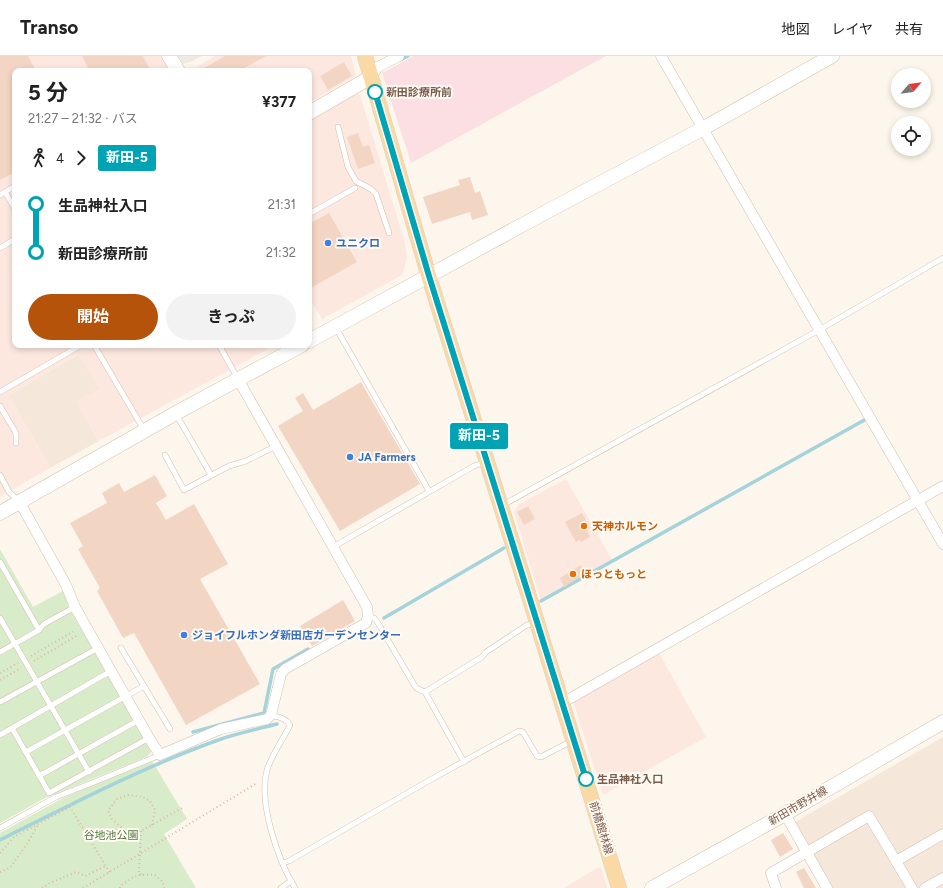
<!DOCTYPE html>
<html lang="ja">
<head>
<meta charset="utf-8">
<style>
  :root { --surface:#fff; --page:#f2f2f2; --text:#222; --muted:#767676; --line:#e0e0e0; --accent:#b45309 }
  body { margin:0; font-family:Figtree,"Noto Sans JP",sans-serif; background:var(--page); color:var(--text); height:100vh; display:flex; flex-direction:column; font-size:15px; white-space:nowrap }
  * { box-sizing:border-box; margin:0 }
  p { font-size:13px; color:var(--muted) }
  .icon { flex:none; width:22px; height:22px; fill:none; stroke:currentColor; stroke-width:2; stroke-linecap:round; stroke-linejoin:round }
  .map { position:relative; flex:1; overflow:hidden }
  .panel { position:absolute; left:12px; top:12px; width:300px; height:280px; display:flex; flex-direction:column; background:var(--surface); border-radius:8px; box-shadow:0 2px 6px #0003 }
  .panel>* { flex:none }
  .badge { padding:0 8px; border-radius:3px; font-size:14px; line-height:26px }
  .needle { width:26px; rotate:62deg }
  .tools { position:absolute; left:891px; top:12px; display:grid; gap:8px }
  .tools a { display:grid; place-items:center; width:40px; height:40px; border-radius:50%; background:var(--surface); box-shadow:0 2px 6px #0003; font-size:20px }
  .map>.badge { position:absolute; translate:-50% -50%; box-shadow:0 0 0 2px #fff }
  .legs { display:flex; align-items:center; gap:6px; height:44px; padding:0 16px; font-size:13px }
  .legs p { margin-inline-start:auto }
  .headline { display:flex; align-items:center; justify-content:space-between; height:68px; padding:0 16px }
  h1 { font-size:22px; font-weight:700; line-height:30px }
  .button { display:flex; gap:8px; margin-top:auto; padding:8px 16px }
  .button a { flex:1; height:46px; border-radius:24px; background:var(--accent); color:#fff; font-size:16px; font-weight:700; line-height:46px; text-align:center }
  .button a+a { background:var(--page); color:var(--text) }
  ul { padding:0 16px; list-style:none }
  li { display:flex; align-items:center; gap:14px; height:48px; font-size:15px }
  li i { display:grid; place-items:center; width:6px; height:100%; margin:0 5px; background:currentColor }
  li i::after { content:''; width:10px; height:10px; margin:-5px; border:3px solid; border-radius:50%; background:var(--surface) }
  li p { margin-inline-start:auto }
  li:first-child i { background:linear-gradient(#0000 50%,currentColor 0) }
  li:last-child i { background:linear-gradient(currentColor 50%,#0000 0) }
  header { display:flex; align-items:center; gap:24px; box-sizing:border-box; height:56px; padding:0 20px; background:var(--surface); border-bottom:1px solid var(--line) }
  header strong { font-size:19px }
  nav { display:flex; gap:22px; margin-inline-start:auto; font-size:14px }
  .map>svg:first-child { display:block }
  .residential { fill:#f5e8da }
  .commercial { fill:#fde8e0 }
  .industrial { fill:#efe9e4 }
  .medical { fill:#fbdfe3 }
  .green { fill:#d8ecc9 }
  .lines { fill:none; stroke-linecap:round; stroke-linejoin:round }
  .stream { stroke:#a5d3da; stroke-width:3.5 }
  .building { fill:#f3d5c3 }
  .lane-casing { stroke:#d1beb0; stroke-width:6 }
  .street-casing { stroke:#d1beb0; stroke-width:11 }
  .secondary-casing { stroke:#d6c0b0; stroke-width:15 }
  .primary-casing { stroke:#dad1cd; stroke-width:16 }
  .path { stroke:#d9b8a5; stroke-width:2; stroke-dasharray:1 3; stroke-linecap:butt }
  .lane { stroke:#fff; stroke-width:5 }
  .street { stroke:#fff; stroke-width:10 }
  .secondary { stroke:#fff; stroke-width:14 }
  .primary { stroke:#fbd9a5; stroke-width:15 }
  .line-1-casing { stroke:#fff; stroke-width:9 }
  .line-1 { stroke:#00a3b4; stroke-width:6 }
  .stop-1-dot { fill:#fff; stroke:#00a3b4; stroke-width:2 }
  .shop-dot { fill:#3f7fe0; stroke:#fffaf3; stroke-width:1.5 }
  .food-dot { fill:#e8710a; stroke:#fffaf3; stroke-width:1.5 }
  .labels { text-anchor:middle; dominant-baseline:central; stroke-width:4; stroke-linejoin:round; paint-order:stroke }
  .stop-label { font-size:11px; font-weight:bold; fill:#7a5c4d; stroke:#fffaf3; text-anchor:start }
  .shop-label { font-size:11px; font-weight:bold; fill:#366cbe; stroke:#fffaf3; text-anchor:start }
  .food-label { font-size:11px; font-weight:bold; fill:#c56008; stroke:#fffaf3; text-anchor:start }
  .street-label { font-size:11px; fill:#7a5c4d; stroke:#fffaf3 }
  .park-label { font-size:11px; fill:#537a41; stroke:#fffaf3 }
</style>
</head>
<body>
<header>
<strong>Transo</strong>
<nav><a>地図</a><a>レイヤ</a><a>共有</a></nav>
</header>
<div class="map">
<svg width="943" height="832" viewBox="0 0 943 832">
  <rect width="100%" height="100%" fill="#fdf6ec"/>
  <g class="residential">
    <polygon points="79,298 100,333 76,346 99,385 50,412 9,339"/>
    <polygon points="943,681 943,832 833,832 795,766"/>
  </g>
  <g class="commercial">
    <polygon points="0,0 162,0 170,15 15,15 15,289 265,289 267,293 266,294 99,385 76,346 99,333 78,298 9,339 50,412 0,441"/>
    <polygon points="215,0 351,0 356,20 309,47 309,15 192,15 195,12"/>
    <polygon points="355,37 360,39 405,187 407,202 402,219 322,263 309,241 309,63"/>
    <polygon points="566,423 613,505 541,545 514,456 519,448"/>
    <polygon points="659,597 706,681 603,739 573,645"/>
    <polygon points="601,811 607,832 564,832 597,812"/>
  </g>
  <polygon class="industrial" points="178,0 202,0 190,6 183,8"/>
  <polygon class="medical" points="414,0 606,0 411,107 382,17"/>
  <g class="green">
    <path d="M0 493 33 551 63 535 70 554 151 693C151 698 148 700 144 702L45 742 0 767Z"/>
    <polygon points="152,705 187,763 164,778 196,832 0,832 0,777 63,742"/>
  </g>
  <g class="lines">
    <g class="stream">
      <polyline points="400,4 408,0"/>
      <polyline points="541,545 868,362"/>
      <polyline points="384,562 504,492"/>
      <polyline points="193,676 264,657 273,613 308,593"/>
      <path d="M0 784C72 748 145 710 221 683 239 677 258 673 277 668"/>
    </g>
  </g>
  <g class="building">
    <polygon points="0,0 28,0 36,15 15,15 15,116 0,124"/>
    <polygon points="82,0 143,0 149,12 144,15 90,15"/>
    <polygon points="225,0 266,0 239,15 199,15"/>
    <polygon points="344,6 352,20 328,34 320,20"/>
    <polygon points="358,77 363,91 369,89 375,107 358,113 347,81"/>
    <polygon points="470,121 475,137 480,135 488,159 472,164 470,156 432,168 423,141 460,129 458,124"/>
    <polygon points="329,157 357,206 309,233 309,168"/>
    <polygon points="361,326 420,428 340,475 278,370 303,355 295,342 303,337 313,354"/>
    <polygon points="155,419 167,440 156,447 166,464 194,448 228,508 200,523 260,628 186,669 134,577 123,582 97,535 100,532 78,493 83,490 70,467 107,447 102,437 119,427 124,436"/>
    <polygon points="528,450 535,463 524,469 517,456"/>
    <polygon points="582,457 590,472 587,474 590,481 581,486 580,484 576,486 565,466"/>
    <polygon points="581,509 586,517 564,531 560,522"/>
    <polygon points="343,544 355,565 312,590 300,570"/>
    <polygon points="783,777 793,793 780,801 771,784"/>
    <polygon points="804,812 816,832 804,832 796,816"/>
  </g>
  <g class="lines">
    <g class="lane-casing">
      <g id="lane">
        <polyline points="338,71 348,111 356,125 371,133 376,138 389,177"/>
        <polyline points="5,136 15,153"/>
        <polyline points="0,139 15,130"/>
        <polyline points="309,158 355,132"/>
        <polyline points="0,192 15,183"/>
        <polyline points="336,272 429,435"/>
        <polyline points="94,289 144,374"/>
        <polyline points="219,289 238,323"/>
        <polyline points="0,336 81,289"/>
        <polyline points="0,350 16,377 16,387"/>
        <polyline points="176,358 211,419"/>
        <polyline points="165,399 184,434 229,410 246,405 276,390"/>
        <polyline points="0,419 9,436 19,445"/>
        <polyline points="503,449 819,274 943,202"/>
        <polyline points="333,491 474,410 486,406"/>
        <polyline points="0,506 39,574"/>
        <polyline points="368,560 374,562 378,567 416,632 425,636 464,706"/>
        <polyline points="0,562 89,716"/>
        <polyline points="121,592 170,673"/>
        <polyline points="0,596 39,574 44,568 75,551"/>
        <polyline points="425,636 482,601 486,596 527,569 536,567"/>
        <polyline points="0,646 98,592"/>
        <path d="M271 659C278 661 286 662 290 669 283 684 272 698 267 714 258 747 278 804 295 832"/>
        <polyline points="12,672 49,737 149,682"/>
        <polyline points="0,679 111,615"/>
        <polyline points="26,696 144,630"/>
        <polyline points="39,720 139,664"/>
        <polyline points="0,772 56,741 92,727 160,699"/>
        <polyline points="283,807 289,805 430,724 519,675 523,676 537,700 541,701 566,688 572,687"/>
        <polyline points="281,832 291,825"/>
      </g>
    </g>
    <g class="street-casing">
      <g id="street">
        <polyline points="661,0 943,488"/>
        <polyline points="371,21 378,11 399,0"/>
        <polyline points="19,445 66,529 75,551 149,682 160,699 221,673 267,663 271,659 281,618 285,613 366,567 368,560 367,551 238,323"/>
        <polyline points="562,647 943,430"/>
        <polyline points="785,758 827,832"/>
        <polyline points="896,805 943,778"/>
        <polyline points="776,832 771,817 869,760 912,832"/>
        <polyline points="925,832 943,822"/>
      </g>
    </g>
    <g class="secondary-casing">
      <g id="secondary">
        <polyline points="169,0 178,15"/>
        <polyline points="309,57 371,21"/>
        <polyline points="309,285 546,156 702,73 832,0"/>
        <polyline points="0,457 176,357 302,289"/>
        <polyline points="652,832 785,758 943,666"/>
      </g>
    </g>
    <g class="primary-casing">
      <polyline id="primary" points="365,0 429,221 515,495 619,832"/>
    </g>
    <g class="path">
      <polyline points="31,600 76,574"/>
      <polyline points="34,605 78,579"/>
      <polyline points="0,617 18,607"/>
      <polyline points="0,624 21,612"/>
      <polyline points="152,769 155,754 150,745 143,741 128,739 117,743 108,755 112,763 125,775 141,775 184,751"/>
      <polyline points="141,775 139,817 142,819"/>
      <polyline points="0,797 14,781 70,751 110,817"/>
      <polyline points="0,816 10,812 27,788 38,769"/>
      <polyline points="42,832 50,827 76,816 85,820 106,810"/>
      <polyline points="83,832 257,727"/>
      <path d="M120 832V830C136 819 136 818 155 819L163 826 164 832"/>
    </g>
    <use href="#lane" class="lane"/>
    <use href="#street" class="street"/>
    <use href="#secondary" class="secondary"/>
    <use href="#primary" class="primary"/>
  </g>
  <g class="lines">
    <g class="line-1-casing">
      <polyline id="line-1" points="375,36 429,220 586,723"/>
    </g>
    <use href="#line-1" class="line-1"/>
  </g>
  <g class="stop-1-dot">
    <circle cx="375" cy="36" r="7"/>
    <circle cx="586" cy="723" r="7"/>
  </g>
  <g class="shop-dot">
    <circle cx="328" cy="187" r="4"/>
    <circle cx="350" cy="401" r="4"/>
    <circle cx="184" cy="579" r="4"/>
  </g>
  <g class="food-dot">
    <circle cx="584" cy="470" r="4"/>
    <circle cx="573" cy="518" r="4"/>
  </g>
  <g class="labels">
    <g class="stop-label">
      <text x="386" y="36">新田診療所前</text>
      <text x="597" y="723">生品神社入口</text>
    </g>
    <g class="shop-label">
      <text x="336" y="187">ユニクロ</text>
      <text x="358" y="401">JA Farmers</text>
      <text x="192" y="579">ジョイフルホンダ新田店ガーデンセンター</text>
    </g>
    <g class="food-label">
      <text x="592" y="470">天神ホルモン</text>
      <text x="581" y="518">ほっともっと</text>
    </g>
    <g class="street-label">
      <text transform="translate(798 750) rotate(-30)">新田市野井線</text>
      <text transform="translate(601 772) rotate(73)">前橋館林線</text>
    </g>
    <g class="park-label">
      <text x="111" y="779">谷地池公園</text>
    </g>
  </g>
</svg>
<div class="tools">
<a><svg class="needle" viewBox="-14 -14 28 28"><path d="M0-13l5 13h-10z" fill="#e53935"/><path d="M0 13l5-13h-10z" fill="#767676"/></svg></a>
<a><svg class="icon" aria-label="locate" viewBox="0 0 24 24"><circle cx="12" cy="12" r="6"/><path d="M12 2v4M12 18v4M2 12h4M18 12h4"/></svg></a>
</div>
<b class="badge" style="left:479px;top:380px;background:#00a3b4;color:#fff">新田-5</b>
<section class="panel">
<div class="headline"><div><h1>5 分</h1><p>21:27 – 21:32 · バス</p></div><b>¥377</b></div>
<div class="legs"><svg class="icon" aria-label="walk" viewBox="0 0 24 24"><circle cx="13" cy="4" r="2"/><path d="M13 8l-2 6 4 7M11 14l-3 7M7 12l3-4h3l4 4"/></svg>4<svg class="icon" aria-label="forward" viewBox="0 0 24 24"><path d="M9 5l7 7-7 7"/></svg><b class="badge" style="background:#00a3b4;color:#fff">新田-5</b></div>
<ul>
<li><i style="color:#00a3b4"></i><b>生品神社入口</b><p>21:31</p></li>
<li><i style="color:#00a3b4"></i><b>新田診療所前</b><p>21:32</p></li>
</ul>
<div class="button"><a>開始</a><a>きっぷ</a></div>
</section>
</div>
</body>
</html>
